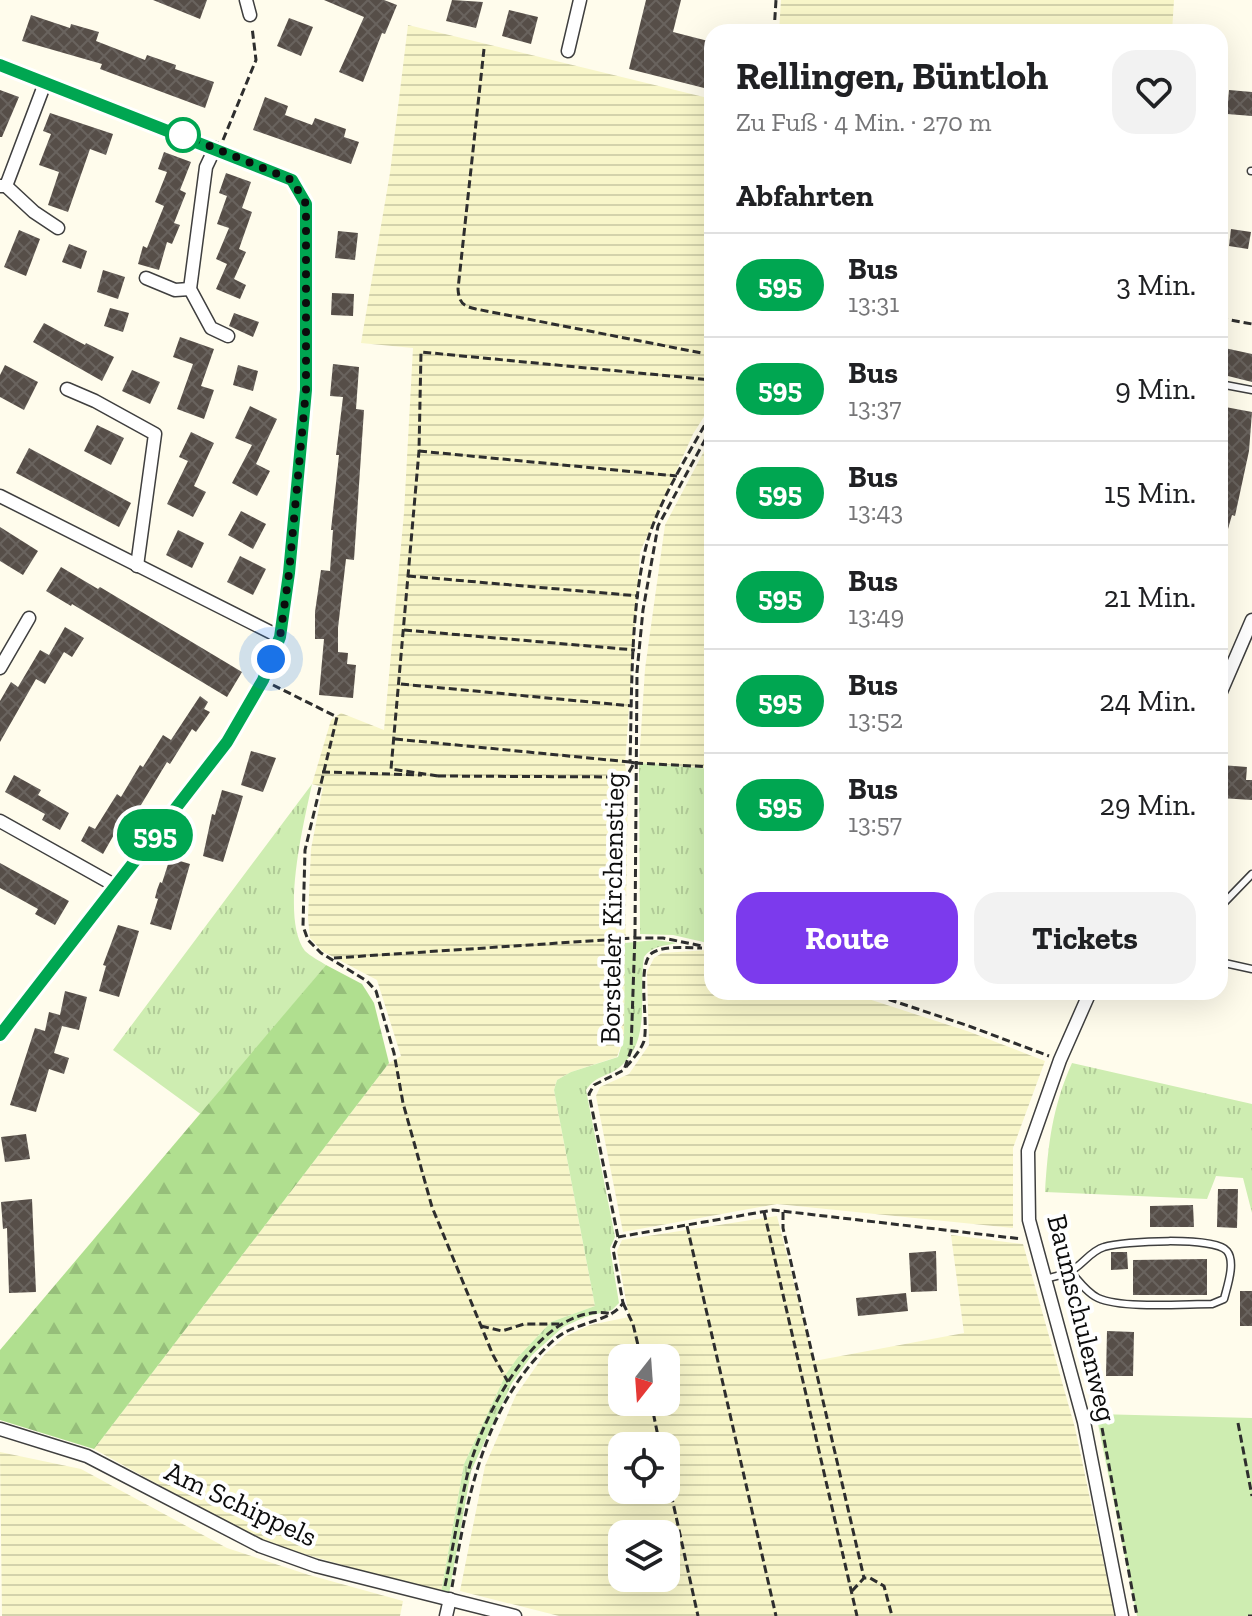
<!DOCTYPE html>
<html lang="de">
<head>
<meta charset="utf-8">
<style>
  :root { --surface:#fff; --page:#f2f2f2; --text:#202124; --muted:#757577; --line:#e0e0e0; --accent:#7c3aed }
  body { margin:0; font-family:"Zilla Slab",serif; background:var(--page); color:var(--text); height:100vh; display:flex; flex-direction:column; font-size:30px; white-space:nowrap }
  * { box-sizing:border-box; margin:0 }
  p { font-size:26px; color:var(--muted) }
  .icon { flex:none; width:44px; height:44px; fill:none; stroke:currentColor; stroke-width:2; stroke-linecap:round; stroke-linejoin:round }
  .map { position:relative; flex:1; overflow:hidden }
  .side { position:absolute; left:704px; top:24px; width:524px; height:976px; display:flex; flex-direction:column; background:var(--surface); border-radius:24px; box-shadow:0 8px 32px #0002 }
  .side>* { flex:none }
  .badge { padding:0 16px; border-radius:26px; font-size:28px; line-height:52px }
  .needle { width:52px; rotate:197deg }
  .controls { position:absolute; left:608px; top:1344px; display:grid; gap:16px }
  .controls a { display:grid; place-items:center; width:72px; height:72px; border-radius:16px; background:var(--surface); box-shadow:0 8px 32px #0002; font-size:40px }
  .you { position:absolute; width:40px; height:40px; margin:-20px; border:6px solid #fff; border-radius:50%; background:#1a73e8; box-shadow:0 0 0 12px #1a73e833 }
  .map>.badge { position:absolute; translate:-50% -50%; box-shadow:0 0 0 4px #fff }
  h2 { padding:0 32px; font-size:30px; line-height:72px }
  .round { display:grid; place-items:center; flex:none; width:84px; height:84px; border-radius:24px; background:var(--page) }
  .summary { display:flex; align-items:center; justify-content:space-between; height:136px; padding:0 32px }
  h1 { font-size:38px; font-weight:700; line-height:60px }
  .action { display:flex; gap:16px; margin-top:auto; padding:16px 32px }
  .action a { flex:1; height:92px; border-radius:24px; background:var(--accent); color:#fff; font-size:32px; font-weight:700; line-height:92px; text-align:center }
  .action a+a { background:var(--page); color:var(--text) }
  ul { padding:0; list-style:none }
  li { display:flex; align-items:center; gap:24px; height:104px; padding:0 32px; border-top:2px solid var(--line) }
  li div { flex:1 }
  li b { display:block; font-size:30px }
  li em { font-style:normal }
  li .badge { min-width:88px; font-weight:700; text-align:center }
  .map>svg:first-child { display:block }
  .farmland { fill:url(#farmland-rules); fill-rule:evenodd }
  .grass { fill:url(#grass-tufts) }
  .forest { fill:url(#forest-firs) }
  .garden { fill:#ceedb1 }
  .building { fill:url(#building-cross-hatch) }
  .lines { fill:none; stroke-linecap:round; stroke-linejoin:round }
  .lane-casing { stroke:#3f3f3f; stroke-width:9 }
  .street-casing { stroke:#3f3f3f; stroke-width:15 }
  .path { stroke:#2e2e2e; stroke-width:3; stroke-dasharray:8 4; stroke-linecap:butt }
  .lane { stroke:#fff; stroke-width:6 }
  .street { stroke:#fff; stroke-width:12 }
  .line-casing { stroke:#fff; stroke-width:18 }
  .line { stroke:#00a651; stroke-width:12 }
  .walk { stroke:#0c0c0c; stroke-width:8; stroke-dasharray:0 14.4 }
  .stop-dot { fill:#fff; stroke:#00a651; stroke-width:4 }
  .labels { text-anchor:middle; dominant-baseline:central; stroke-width:8; stroke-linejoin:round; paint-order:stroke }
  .street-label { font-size:28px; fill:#0c0c0c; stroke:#fff }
</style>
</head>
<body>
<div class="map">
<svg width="1252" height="1616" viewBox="0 0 1252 1616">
  <defs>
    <pattern id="farmland-rules" width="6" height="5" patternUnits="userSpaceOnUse" patternTransform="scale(2)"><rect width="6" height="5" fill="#f8f6c9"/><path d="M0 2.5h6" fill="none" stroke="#d3d2ab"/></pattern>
    <pattern id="grass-tufts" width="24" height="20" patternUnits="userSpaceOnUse" patternTransform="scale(2)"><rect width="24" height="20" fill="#ceedb1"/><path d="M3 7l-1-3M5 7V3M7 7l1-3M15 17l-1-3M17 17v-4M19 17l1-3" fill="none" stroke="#b0ca97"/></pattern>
    <pattern id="forest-firs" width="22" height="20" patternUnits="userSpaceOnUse" patternTransform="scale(2)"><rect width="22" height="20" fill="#b0df8f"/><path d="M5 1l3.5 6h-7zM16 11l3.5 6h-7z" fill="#96be7a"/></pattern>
    <pattern id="building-cross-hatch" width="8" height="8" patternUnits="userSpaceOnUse" patternTransform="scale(2)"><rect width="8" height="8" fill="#564e48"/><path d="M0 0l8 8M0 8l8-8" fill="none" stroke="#69635e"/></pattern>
  </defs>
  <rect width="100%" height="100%" fill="#fffcec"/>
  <g class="farmland">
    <polygon points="781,0 1174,0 1172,32 779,32"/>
    <polygon points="408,25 712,99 712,404 693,434 640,552 625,764 628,781 624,1036 617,1057 571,1072 557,1080 554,1090 595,1306 551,1322 519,1356 506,1374 464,1464 441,1593 262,1542 94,1449 389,1063 401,1056 377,980 322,951 310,938 308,918 311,849 323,787 312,784 331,720 341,713 384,730 404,513 413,348 361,343 390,173"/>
    <polygon points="712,436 712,769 639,763 645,669 665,525"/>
    <polygon points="708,950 712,951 712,992 847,992 970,1032 1045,1061 1013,1148 1013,1228 777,1204 623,1232 596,1096 600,1087 629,1074 649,1045 647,972 654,958 662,953"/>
    <path d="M777 1216 814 1361 964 1333 951 1235 1023 1244 1075 1428 1115 1616H559L460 1591 485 1466 516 1395 544 1355 566 1336 590 1325 629 1317 617 1251 622 1240ZM622 1358H666V1402H622ZM666 1446V1490H622V1446ZM666 1534V1578H622V1534Z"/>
    <polygon points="0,1452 81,1469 227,1548 309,1575 403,1601 400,1616 2,1616"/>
  </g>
  <g class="grass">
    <polygon points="639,763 712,769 712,944 673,935 640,934"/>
    <path d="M312 784C304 822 280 918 305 951 310 956 320 961 326 965L202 1115 113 1050Z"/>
    <path d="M655 940 677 943C664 946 652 946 644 957 638 993 652 1039 621 1066 609 1077 597 1074 586 1090L615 1237 610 1248 619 1303 612 1310 585 1317 563 1327 532 1355 512 1383 471 1471 449 1594 441 1593 464 1464 506 1374 518 1357 551 1322 595 1306 554 1090 557 1080 571 1072 618 1057 624 1038 625 943Z"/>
    <path d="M1072 1063 1252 1104V1213L1243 1178 1216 1176 1207 1199 1045 1192C1048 1145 1052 1108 1072 1063Z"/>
  </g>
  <polygon class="forest" points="326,965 362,984 374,1003 389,1063 94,1449 0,1420 0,1350"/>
  <polygon class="garden" points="1096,1414 1252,1418 1252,1616 1137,1616"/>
  <g class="building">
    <polygon points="153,0 207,0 200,19"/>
    <polygon points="324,0 384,0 397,5 385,34 382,33 363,82 339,72 364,17"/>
    <polygon points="452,0 483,2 476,28 446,21"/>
    <polygon points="646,0 681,0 673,32 712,42 712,90 629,69"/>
    <polygon points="509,10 538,17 531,44 502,36"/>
    <polygon points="31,15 70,28 71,24 99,32 96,41 145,60 147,55 176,65 175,69 214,82 205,108 100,69 102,64 22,41"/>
    <polygon points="289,18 313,27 301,56 277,46"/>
    <polygon points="0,90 19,97 2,137 0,137"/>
    <polygon points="1229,90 1252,92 1252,116 1227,114"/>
    <polygon points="265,97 288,106 285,115 312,125 315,118 346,129 344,137 359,142 351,164 253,130"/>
    <polygon points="50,113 113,134 106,155 90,149 68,212 48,205 59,172 39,165 51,134 43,131"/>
    <polygon points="164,152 191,162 180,190 186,193 174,223 180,225 172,244 167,242 159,270 138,264 143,246 147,248 164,206 155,202 167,172 158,169"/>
    <polygon points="226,173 251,182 242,208 252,212 239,249 246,252 234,279 246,285 240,299 216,289 227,264 216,259 229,228 217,224 227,196 219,193"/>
    <polygon points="1231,229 1251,232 1248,249 1229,246"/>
    <polygon points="19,230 40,239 26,276 4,267"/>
    <polygon points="338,231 358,233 355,260 335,258"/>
    <polygon points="69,244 87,251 81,269 62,262"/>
    <polygon points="103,270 125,277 118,299 97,292"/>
    <polygon points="332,293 354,294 353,316 331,315"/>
    <polygon points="110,308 129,313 123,332 104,326"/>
    <polygon points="234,313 259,322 253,337 229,326"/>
    <polygon points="44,323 85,345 86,343 114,357 102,381 33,342"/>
    <polygon points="180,337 214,349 201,386 214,390 204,419 177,409 193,364 173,357"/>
    <polygon points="1220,347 1252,354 1252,382 1220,374"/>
    <polygon points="333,364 359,367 356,409 364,410 354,560 346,559 338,628 338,652 348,653 347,664 356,665 353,698 319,695 324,639 315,639 315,612 321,570 330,571 333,530 331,530 339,455 336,455 343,397 330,396"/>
    <polygon points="5,365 38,382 24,410 0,397 0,375"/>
    <polygon points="238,365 258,371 253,391 233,385"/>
    <polygon points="132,370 160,382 150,404 122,391"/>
    <polygon points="250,406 277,419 256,464 270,471 257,496 232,483 252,445 235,438"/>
    <polygon points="1220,406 1252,412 1249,451 1235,516 1232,515 1224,543 1220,543"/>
    <polygon points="97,425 124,438 111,465 84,451"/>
    <polygon points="191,432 214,443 194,486 206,492 193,517 167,504 188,461 179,457"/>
    <polygon points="29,448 131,503 119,527 16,473"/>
    <polygon points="241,511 266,524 253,549 228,535"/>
    <polygon points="0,527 38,551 23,575 0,561"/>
    <polygon points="178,530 204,543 192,568 166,555"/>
    <polygon points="240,556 266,569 253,595 227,582"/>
    <polygon points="61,567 98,589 100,587 242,672 227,697 72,604 71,606 46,591"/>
    <polygon points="65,627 84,638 72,657 64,652 45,684 36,679 0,742 0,701 11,682 18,687 40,650 49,655"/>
    <polygon points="200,696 208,702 204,709 210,712 196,732 192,729 170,764 167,762 127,828 120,824 103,854 81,841 89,826 95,829 117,794 121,797 140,765 143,767 163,735 171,740"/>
    <polygon points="251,751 276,758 263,792 241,785"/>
    <polygon points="1221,765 1247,767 1246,780 1252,780 1252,800 1220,798"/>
    <polygon points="14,775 41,790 38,795 69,813 60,830 42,820 45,814 5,792"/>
    <polygon points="222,790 243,796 223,862 203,856 212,814 215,815"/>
    <polygon points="170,858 190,864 171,930 150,924 158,899 155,898 157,890 160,882 162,883"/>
    <polygon points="0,863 69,901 55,925 35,914 38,909 0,888"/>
    <polygon points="118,925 139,931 119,997 99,991 106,966 103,965"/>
    <polygon points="65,991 87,997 79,1030 62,1026 54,1053 69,1058 64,1074 49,1069 36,1112 10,1105 35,1028 45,1031 49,1012 60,1015"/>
    <polygon points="26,1134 30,1159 5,1162 1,1137"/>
    <polygon points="1218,1189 1238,1189 1237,1228 1217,1227"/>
    <polygon points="32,1199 36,1292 9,1293 7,1228 3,1229 1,1202"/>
    <polygon points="1193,1205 1194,1227 1150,1227 1150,1206"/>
    <polygon points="936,1251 937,1291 911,1292 909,1253"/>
    <polygon points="1111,1252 1127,1252 1128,1269 1111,1270"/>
    <polygon points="1207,1259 1207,1295 1133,1295 1133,1260"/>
    <rect x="1240" y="1291" width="12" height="35"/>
    <polygon points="906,1293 908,1311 858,1316 856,1298"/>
    <polygon points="1107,1331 1134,1332 1133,1376 1106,1376"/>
  </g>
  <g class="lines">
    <g class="lane-casing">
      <g id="lane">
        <polyline points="1251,171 1252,171"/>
        <polyline points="1220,384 1252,390"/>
        <polyline points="1220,907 1252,874"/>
        <polyline points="1220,962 1252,969"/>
        <path d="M1045 1279C1053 1277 1062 1275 1069 1272 1082 1266 1090 1251 1104 1247 1123 1241 1215 1236 1227 1251 1236 1262 1227 1287 1224 1299L1212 1304C1183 1304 1123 1309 1098 1298 1087 1293 1078 1280 1070 1271"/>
      </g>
    </g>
    <g class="street-casing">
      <g id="street">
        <polyline points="246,0 250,15"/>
        <polyline points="568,51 580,0"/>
        <polyline points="0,65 292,180 306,204 306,390 289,573 280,637 263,680 227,742 0,1035"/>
        <polyline points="215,148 206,167 190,289 211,328 228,336"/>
        <polyline points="0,186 6,186 45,83"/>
        <polyline points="6,186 34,212 58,228"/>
        <polyline points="146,278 175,290 190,289"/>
        <polyline points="67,389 95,401 155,434 137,566"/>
        <polyline points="0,496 280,637"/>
        <polyline points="0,668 29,618"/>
        <polyline points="1220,694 1252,620"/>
        <polyline points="0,821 116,886"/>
        <polyline points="1090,992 1060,1060 1028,1151 1029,1220 1084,1422 1122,1616"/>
        <polyline points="0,1429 87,1456 260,1546 316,1566 515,1616"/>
        <polyline points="446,1616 450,1599"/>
      </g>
    </g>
    <g class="path">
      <polyline points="774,32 776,0"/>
      <path d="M484 49 458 289C459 303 463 306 476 309L712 355"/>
      <polyline points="223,140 256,60 252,27"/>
      <polyline points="1220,318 1252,324"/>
      <polyline points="419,451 677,476"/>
      <polyline points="408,576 639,596"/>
      <polyline points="404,630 635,650"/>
      <polyline points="401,684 632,706"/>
      <polyline points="273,685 337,717 305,850 303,926 308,940 321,953 367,981 376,991 394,1053 403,1103 432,1207 493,1355 508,1382"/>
      <polyline points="395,739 630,762"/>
      <path d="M635 763 630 762C632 696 630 607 647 543 659 500 690 452 712 412"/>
      <polyline points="635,763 712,767"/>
      <polyline points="322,772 422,775"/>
      <polyline points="438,776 391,769 419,451 421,352 712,380"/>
      <polyline points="438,776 617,777 629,772 633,765"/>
      <polyline points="334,958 634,938 663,938 712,948"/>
      <polyline points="866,992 966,1025 1049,1056"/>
      <path d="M626 1067C632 1060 641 1050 644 1041 649 1022 636 965 652 953 664 945 688 948 702 948"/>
      <polyline points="764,1212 857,1616"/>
      <polyline points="783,1212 783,1228 864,1578"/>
      <polyline points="687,1226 776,1616"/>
      <polyline points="618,1237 773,1210 1022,1239"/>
      <polyline points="623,1303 633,1324 641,1358"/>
      <polyline points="481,1326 502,1331 524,1324 560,1324"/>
      <polyline points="651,1402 660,1446"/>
      <polyline points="1238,1423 1252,1496"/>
      <polyline points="1102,1428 1137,1616"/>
      <polyline points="666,1471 698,1616"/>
      <path d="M445 1586C453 1548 459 1509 468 1472 483 1415 541 1298 613 1314"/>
      <path d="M452 1587C467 1498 484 1403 554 1340 575 1321 610 1323 623 1303L613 1249 618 1237 589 1094 594 1085 624 1070 631 1050 635 934 637 672 643 610 658 526 712 427"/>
      <polyline points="852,1591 864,1578 870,1578 884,1586 892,1616"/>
      <polyline points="1248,1616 1252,1616"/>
    </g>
    <use href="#lane" class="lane"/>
    <use href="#street" class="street"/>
  </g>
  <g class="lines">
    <g class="line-casing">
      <polyline id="line" points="0,65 292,180 306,204 306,390 289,573 280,637 263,680 227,742 0,1035"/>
    </g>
    <use href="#line" class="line"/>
    <polyline class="walk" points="183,135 292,180 306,204 306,390 289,573 280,637 271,659"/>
  </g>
  <circle class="stop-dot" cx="183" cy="135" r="16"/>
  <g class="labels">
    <g class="street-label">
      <text transform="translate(612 908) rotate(-89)">Borsteler Kirchenstieg</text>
      <text transform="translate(1082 1318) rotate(76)">Baumschulenweg</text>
      <text transform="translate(241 1504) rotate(25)">Am Schippels</text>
    </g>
  </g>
</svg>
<div class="controls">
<a><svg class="needle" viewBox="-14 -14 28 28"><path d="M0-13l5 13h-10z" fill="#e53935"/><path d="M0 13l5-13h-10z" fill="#757577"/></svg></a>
<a><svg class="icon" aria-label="locate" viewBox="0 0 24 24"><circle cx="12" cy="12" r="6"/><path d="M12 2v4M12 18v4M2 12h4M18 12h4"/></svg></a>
<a><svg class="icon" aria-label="layers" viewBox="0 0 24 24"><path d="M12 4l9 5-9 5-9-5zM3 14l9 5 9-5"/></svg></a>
</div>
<div class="you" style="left:271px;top:659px"></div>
<b class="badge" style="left:155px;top:835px;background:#00a651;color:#fff">595</b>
<section class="side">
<div class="summary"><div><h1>Rellingen, Büntloh</h1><p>Zu Fuß · 4 Min. · 270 m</p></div><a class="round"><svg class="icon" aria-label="heart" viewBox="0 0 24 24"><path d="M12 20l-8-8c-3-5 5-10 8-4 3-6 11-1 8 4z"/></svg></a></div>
<h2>Abfahrten</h2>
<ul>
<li><span class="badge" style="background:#00a651;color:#fff">595</span><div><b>Bus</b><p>13:31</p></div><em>3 Min.</em></li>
<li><span class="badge" style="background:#00a651;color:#fff">595</span><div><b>Bus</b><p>13:37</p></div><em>9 Min.</em></li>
<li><span class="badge" style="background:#00a651;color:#fff">595</span><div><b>Bus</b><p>13:43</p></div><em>15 Min.</em></li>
<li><span class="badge" style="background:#00a651;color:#fff">595</span><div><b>Bus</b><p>13:49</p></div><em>21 Min.</em></li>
<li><span class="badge" style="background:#00a651;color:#fff">595</span><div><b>Bus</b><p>13:52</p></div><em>24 Min.</em></li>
<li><span class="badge" style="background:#00a651;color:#fff">595</span><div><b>Bus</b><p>13:57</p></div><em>29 Min.</em></li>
</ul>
<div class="action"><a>Route</a><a>Tickets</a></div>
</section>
</div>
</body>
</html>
